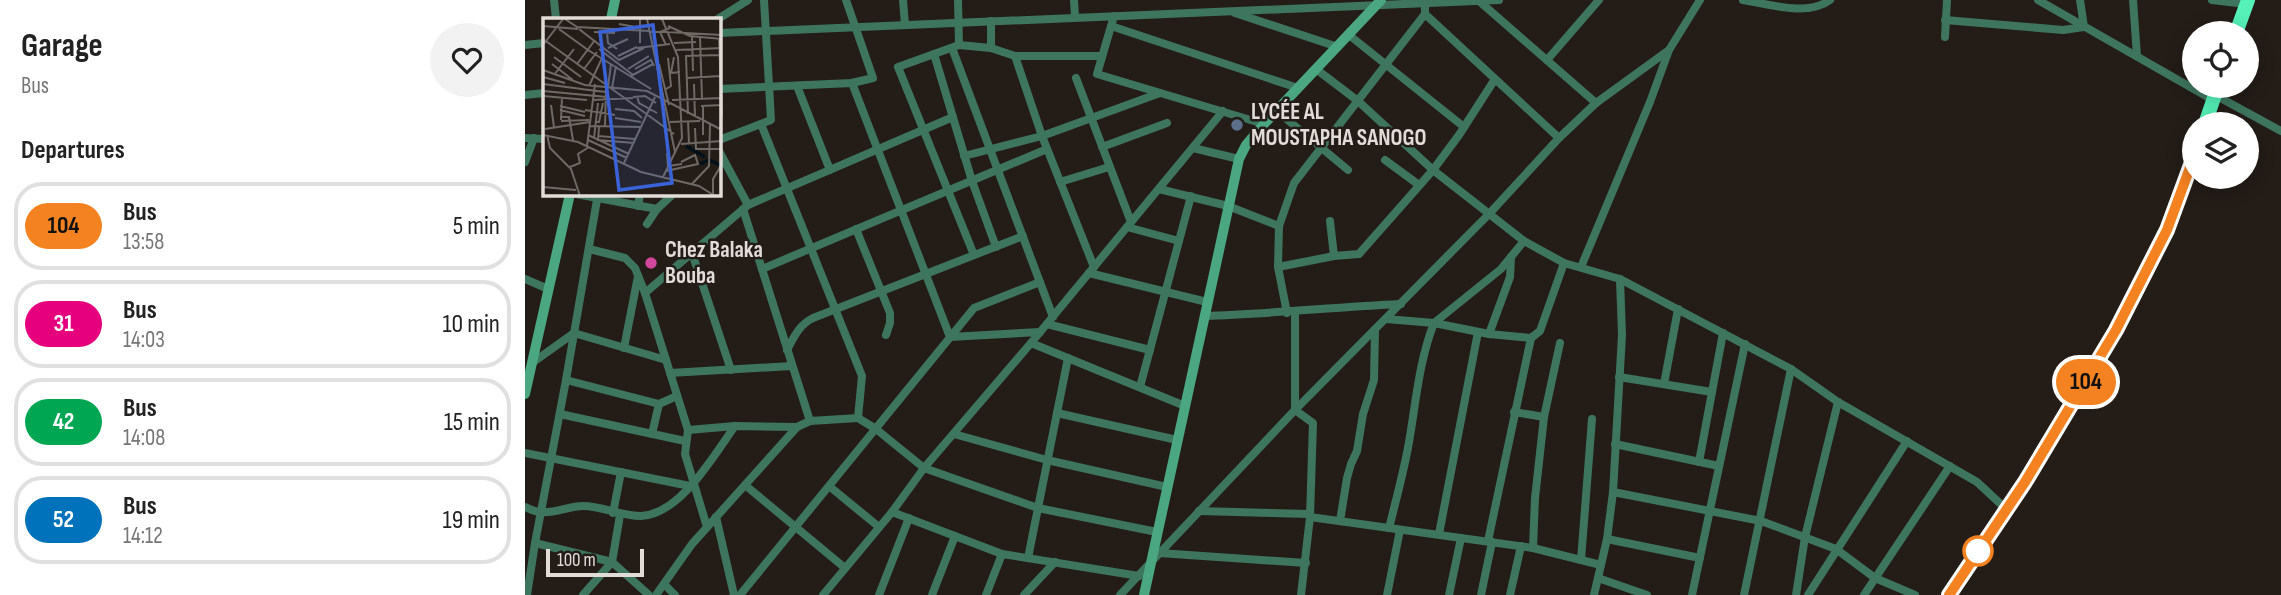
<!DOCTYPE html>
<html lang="en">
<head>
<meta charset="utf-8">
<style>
  :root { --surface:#fff; --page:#f2f2f2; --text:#222; --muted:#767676; --line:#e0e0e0 }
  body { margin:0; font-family:"Sofia Sans Condensed",sans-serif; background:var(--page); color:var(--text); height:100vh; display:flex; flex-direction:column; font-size:26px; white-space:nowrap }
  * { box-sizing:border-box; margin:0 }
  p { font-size:23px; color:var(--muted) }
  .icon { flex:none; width:38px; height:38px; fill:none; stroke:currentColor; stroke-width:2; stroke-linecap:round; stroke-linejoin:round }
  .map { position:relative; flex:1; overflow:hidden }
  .sheet { display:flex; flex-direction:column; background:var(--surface); width:525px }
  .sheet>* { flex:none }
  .badge { padding:0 14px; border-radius:23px; font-size:24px; line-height:46px }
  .fabs { position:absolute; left:1657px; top:21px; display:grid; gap:14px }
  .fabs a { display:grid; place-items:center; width:77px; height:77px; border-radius:50%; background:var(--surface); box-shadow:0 4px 18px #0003; font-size:35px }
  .scale { position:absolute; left:21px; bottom:18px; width:98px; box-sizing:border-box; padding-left:7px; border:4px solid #e2dcd9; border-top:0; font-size:19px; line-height:24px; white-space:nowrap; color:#e2dcd9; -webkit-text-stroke:5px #231c17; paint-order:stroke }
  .map>.badge { position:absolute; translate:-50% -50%; box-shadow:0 0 0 4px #fff }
  h2 { padding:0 21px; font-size:26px; line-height:63px }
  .round { display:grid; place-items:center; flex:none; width:74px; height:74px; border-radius:37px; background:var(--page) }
  .head { display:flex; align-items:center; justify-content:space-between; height:119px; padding:0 21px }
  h1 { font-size:33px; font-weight:700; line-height:52px }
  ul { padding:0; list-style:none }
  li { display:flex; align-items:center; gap:21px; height:88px; margin:0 14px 10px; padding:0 7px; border:4px solid var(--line); border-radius:28px }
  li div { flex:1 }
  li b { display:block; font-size:26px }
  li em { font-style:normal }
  li .badge { min-width:77px; font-weight:700; text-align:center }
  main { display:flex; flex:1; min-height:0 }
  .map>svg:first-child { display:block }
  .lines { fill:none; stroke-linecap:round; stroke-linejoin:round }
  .street { stroke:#3e755e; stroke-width:8 }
  .secondary { stroke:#4aa782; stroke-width:10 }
  .highway { stroke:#55f1b9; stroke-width:14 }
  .line-casing { stroke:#fff; stroke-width:16 }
  .line { stroke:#f58220; stroke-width:10 }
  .service-dot { fill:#5c6f8a; stroke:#231c17; stroke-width:2.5 }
  .hotel-dot { fill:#d1479c; stroke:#231c17; stroke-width:2.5 }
  .stop-dot { fill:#fff; stroke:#f58220; stroke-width:3.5 }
  .labels { text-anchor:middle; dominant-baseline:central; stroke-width:5; stroke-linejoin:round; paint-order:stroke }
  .poi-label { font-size:23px; font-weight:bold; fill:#e2dcd9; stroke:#231c17; text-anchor:start }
  .inset-river { fill:none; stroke:#00101a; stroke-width:3.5 }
  .inset-road { fill:none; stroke:#6f6965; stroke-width:2 }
  .view { fill:#3b63d8; fill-opacity:0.15; stroke:#3b63d8; stroke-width:3.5 }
  .inset-edge { fill:none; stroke:#e2dcd9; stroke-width:3.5 }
</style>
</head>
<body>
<main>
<section class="sheet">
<div class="head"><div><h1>Garage</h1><p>Bus</p></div><a class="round"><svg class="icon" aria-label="heart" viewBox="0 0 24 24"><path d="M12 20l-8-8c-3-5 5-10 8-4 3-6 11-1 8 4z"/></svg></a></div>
<h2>Departures</h2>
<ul>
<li><span class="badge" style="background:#f58220;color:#111">104</span><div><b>Bus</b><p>13:58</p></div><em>5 min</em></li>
<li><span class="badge" style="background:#e6007e;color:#fff">31</span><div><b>Bus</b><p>14:03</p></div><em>10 min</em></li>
<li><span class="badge" style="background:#00a651;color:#fff">42</span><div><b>Bus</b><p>14:08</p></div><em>15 min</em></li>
<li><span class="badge" style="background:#0072bc;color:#fff">52</span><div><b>Bus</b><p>14:12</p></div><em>19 min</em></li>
</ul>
</section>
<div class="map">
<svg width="1756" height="595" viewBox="0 0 1756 595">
  <rect width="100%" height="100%" fill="#231c17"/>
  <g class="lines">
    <g class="street">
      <polyline points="29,0 31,19"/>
      <polyline points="378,0 380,25"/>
      <polyline points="433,0 434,45"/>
      <polyline points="549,0 550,17"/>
      <path d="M1218 0C1244 4 1282 17 1305 0"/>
      <polyline points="1513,0 1688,100"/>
      <polyline points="1608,0 1612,56"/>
      <polyline points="1687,0 1721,4"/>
      <polyline points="954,1 1071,103"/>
      <polyline points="710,13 813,47"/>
      <polyline points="900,14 1034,138"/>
      <polyline points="589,16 572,74 739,124"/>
      <polyline points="193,19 223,0"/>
      <polyline points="1420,20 1538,30 1559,27 1555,0"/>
      <polyline points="466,21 466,48"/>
      <polyline points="586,26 773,88"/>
      <polyline points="194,33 974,0"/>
      <polyline points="824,35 939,127"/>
      <polyline points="1420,37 1422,0"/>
      <polyline points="0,45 19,43"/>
      <polyline points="427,48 528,317"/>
      <polyline points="409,54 447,181 471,247"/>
      <polyline points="490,56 517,136 569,267"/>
      <polyline points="1022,60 1074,0"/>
      <polyline points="791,69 833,101 908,170 999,241 1039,263 1095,279 1266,369 1313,402 1452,482 1481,509"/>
      <polyline points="551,78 606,222"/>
      <polyline points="327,83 425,337 515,332"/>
      <polyline points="272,86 305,170"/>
      <polyline points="194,89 327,83 348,78 321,0"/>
      <polyline points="0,95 19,93"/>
      <polyline points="1690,95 1756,131"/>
      <polyline points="752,111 823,170"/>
      <polyline points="0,138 19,139"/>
      <polyline points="194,140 246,120 239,0"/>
      <polyline points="577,147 642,123"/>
      <polyline points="668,148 714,159"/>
      <polyline points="194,151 223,205"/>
      <polyline points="439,156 517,136 635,93"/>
      <polyline points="860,160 894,185"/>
      <polyline points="0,162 9,138"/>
      <polyline points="535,182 584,167"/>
      <polyline points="634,189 703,206 754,226"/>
      <polyline points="51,194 132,209"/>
      <polyline points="113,206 115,194"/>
      <polyline points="218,209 285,421"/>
      <polyline points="805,221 809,256"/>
      <polyline points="122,224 132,209 148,194"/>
      <polyline points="602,227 654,241"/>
      <polyline points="331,229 365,313 365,323 361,335"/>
      <polyline points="64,249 100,258 110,268 120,293 163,430 160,454 182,527"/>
      <polyline points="167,253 206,370"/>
      <polyline points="449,255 373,67 434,45 466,48 490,56 577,56"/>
      <polyline points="753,267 809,256 834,254 908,170 934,135 970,79"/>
      <polyline points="1056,267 1125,102 1144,50"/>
      <polyline points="237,269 522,149"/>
      <polyline points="564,273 682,302"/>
      <polyline points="0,279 23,289"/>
      <polyline points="120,293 223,205 428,117"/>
      <polyline points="770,312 770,410 788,423 785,517 776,595"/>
      <polyline points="762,313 753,267 754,226 769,183 900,14 900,3"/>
      <path d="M679 316C745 314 810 307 876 304"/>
      <polyline points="861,319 909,323 964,334 1006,338"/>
      <polyline points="522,324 625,350"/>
      <polyline points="964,334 985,277 986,257"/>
      <polyline points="506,343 660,406"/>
      <polyline points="99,348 113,276"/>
      <path d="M262 350C269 337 274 325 288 318L498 236"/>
      <polyline points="7,363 49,333 141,360"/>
      <polyline points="145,373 267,366"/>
      <polyline points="1094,377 1187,392"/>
      <polyline points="41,380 134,404 152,396"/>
      <polyline points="1139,384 1153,309"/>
      <polyline points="615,387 666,196"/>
      <polyline points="989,412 1019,417"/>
      <polyline points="532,413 652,440"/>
      <polyline points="35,414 160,441"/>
      <polyline points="333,418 351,429 399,468 513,508 632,532"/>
      <polyline points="163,430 210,426 272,427"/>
      <polyline points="127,434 134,404"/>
      <polyline points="429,434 522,460 642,487"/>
      <polyline points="1090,444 1194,466"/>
      <polyline points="0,453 165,486"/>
      <polyline points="1174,462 1198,333"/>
      <polyline points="220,485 320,568"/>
      <polyline points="304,486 354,527"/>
      <polyline points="1088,492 1236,521 1311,549 1350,578 1390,595"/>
      <path d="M0 507C5 509 10 512 15 512 29 514 44 506 58 506 77 506 96 516 116 516 156 514 189 455 210 426"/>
      <polyline points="674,511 785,514"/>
      <polyline points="367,512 477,554 614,576"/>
      <polyline points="88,513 96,472"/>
      <polyline points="191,517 209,595"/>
      <polyline points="785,517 1008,548 1076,565"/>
      <polyline points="815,521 822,478 826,464 832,451 838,414 849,380 850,330"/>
      <path d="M864 528C871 500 879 471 884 442 891 402 894 361 909 323L976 269 999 241"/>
      <polyline points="914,534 953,332"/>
      <polyline points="1082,539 1175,558"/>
      <polyline points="963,541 1006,338 1015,331 1039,263"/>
      <polyline points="10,543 87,562 124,595"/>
      <polyline points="1008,548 1010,498 1019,417 1035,343"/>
      <polyline points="634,553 781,563"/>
      <polyline points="503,558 543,358"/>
      <polyline points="1056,560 1067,419"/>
      <polyline points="1073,578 1122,595"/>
      <polyline points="140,585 150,595"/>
      <polyline points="2,595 10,543 41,380 73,194"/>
      <polyline points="58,595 87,562 95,515"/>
      <polyline points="131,595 167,544 272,427 285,421 333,418 337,376 236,124"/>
      <polyline points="215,595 449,308 515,282"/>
      <polyline points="298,595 367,512 399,468 506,343 698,111"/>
      <polyline points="354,595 384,518"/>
      <polyline points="407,595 430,536"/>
      <polyline points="461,595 477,554"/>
      <polyline points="499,595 530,562"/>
      <polyline points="595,595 770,410 964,214 1034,138 1071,103 1144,50 1175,0"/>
      <polyline points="862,595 875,530"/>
      <polyline points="924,595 936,538"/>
      <polyline points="956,595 967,542"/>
      <polyline points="985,595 996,546"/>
      <polyline points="1069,595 1082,539 1088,492 1097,335 1095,279"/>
      <polyline points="1167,595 1220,344"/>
      <polyline points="1219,595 1266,369"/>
      <polyline points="1271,595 1280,537 1313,402"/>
      <polyline points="1283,595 1382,441"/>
      <polyline points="1339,595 1425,466"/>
    </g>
    <g class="secondary">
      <polyline points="86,19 90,0"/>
      <polyline points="0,394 45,194"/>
      <polyline points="619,595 714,159 721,145 739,124 856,0"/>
    </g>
    <g class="highway">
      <polyline points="1711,33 1723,0"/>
      <polyline points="1680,124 1693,86"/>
      <polyline points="1424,595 1500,482 1591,330 1642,230 1670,154"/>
    </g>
  </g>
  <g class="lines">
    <g class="line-casing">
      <polyline id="line" points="1424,595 1500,482 1591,330 1642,230 1670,154"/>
    </g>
    <use href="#line" class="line"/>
  </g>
  <circle class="service-dot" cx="712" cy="125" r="7"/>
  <circle class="hotel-dot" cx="126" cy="263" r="7"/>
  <circle class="stop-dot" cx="1453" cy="551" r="14"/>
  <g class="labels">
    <g class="poi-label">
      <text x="726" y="112">LYCÉE AL<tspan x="726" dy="26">MOUSTAPHA SANOGO</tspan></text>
      <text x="140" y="250">Chez Balaka<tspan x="140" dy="26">Bouba</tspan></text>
    </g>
  </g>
  <g transform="translate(18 18)">
    <rect width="178" height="178" fill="#231c17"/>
    <path class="inset-river" d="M143 128 162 139M157 146 166 142 177 147"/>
    <path class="inset-road" d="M22 1 34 9 179 17M104 1 132 134M119 1 135 39 139 120 120 159M76 6 98 10M0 8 35 11M125 8 147 18 179 21M16 11 45 32M36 11 76 42 101 30M51 14 72 15M64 14 65 25 74 31M149 19 150 53M157 19 159 81M0 21 131 116M176 21 179 98M97 25V1M131 25 153 24M0 27 20 1M123 27 117 14 127 10M65 30 85 21M94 30 127 26M56 31 90 57M45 32 108 71M133 32 179 30M75 38 94 29M142 38 177 37M143 38 145 96M11 39 38 59M131 39 128 55 137 54M9 46 30 62M34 46 52 22M116 46 126 87M41 51 54 34M85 51 106 38M92 51 108 42 111 48M0 52 42 67 104 73 179 112M11 57 31 31M88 58 110 46M0 59 22 65M144 60 177 58M0 66 39 71M151 66 152 99M46 68 59 40M65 69 68 46M69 70 73 48M38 71 63 74M123 71 128 68 125 40M0 73 64 79M0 78 44 82M94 78 96 85 114 95M90 79 102 78 113 85M51 82 90 80M129 82 179 80M8 87 11 109M17 88 42 94M158 88 179 87M160 88V117M72 91 91 93 99 100M17 92 42 98M42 92 72 97M17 99H26L30 122M72 100 98 104M18 102 19 79M18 103 46 102M145 103 146 125M52 104H56L60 85M127 104 157 103M47 108 97 109M56 109 55 122 91 125M62 109 63 70M152 110 153 131H179M2 111 47 104M0 117 35 124 98 154 156 168 172 178M4 117 7 130 28 151 37 178M45 117 86 136M55 118 92 121M51 120 55 85M45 122 84 140M138 126 179 123M44 128 52 66M124 135 125 148 139 146M81 145 112 79M27 149 37 145 35 136 46 129M123 153 155 146 152 137 138 144M149 166 166 148 167 106M0 169 33 172M170 176V161L179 146"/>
    <path class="view" d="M110 7 129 165 76 172 57 14Z"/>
    <rect width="178" height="178" class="inset-edge"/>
  </g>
</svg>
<div class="fabs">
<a><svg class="icon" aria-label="locate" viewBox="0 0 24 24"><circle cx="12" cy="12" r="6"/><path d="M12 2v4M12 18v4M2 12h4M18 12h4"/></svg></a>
<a><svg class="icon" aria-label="layers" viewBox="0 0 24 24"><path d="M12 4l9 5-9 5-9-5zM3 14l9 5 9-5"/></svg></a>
</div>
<div class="scale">100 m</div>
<b class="badge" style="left:1561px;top:382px;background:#f58220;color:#111">104</b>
</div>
</main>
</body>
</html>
